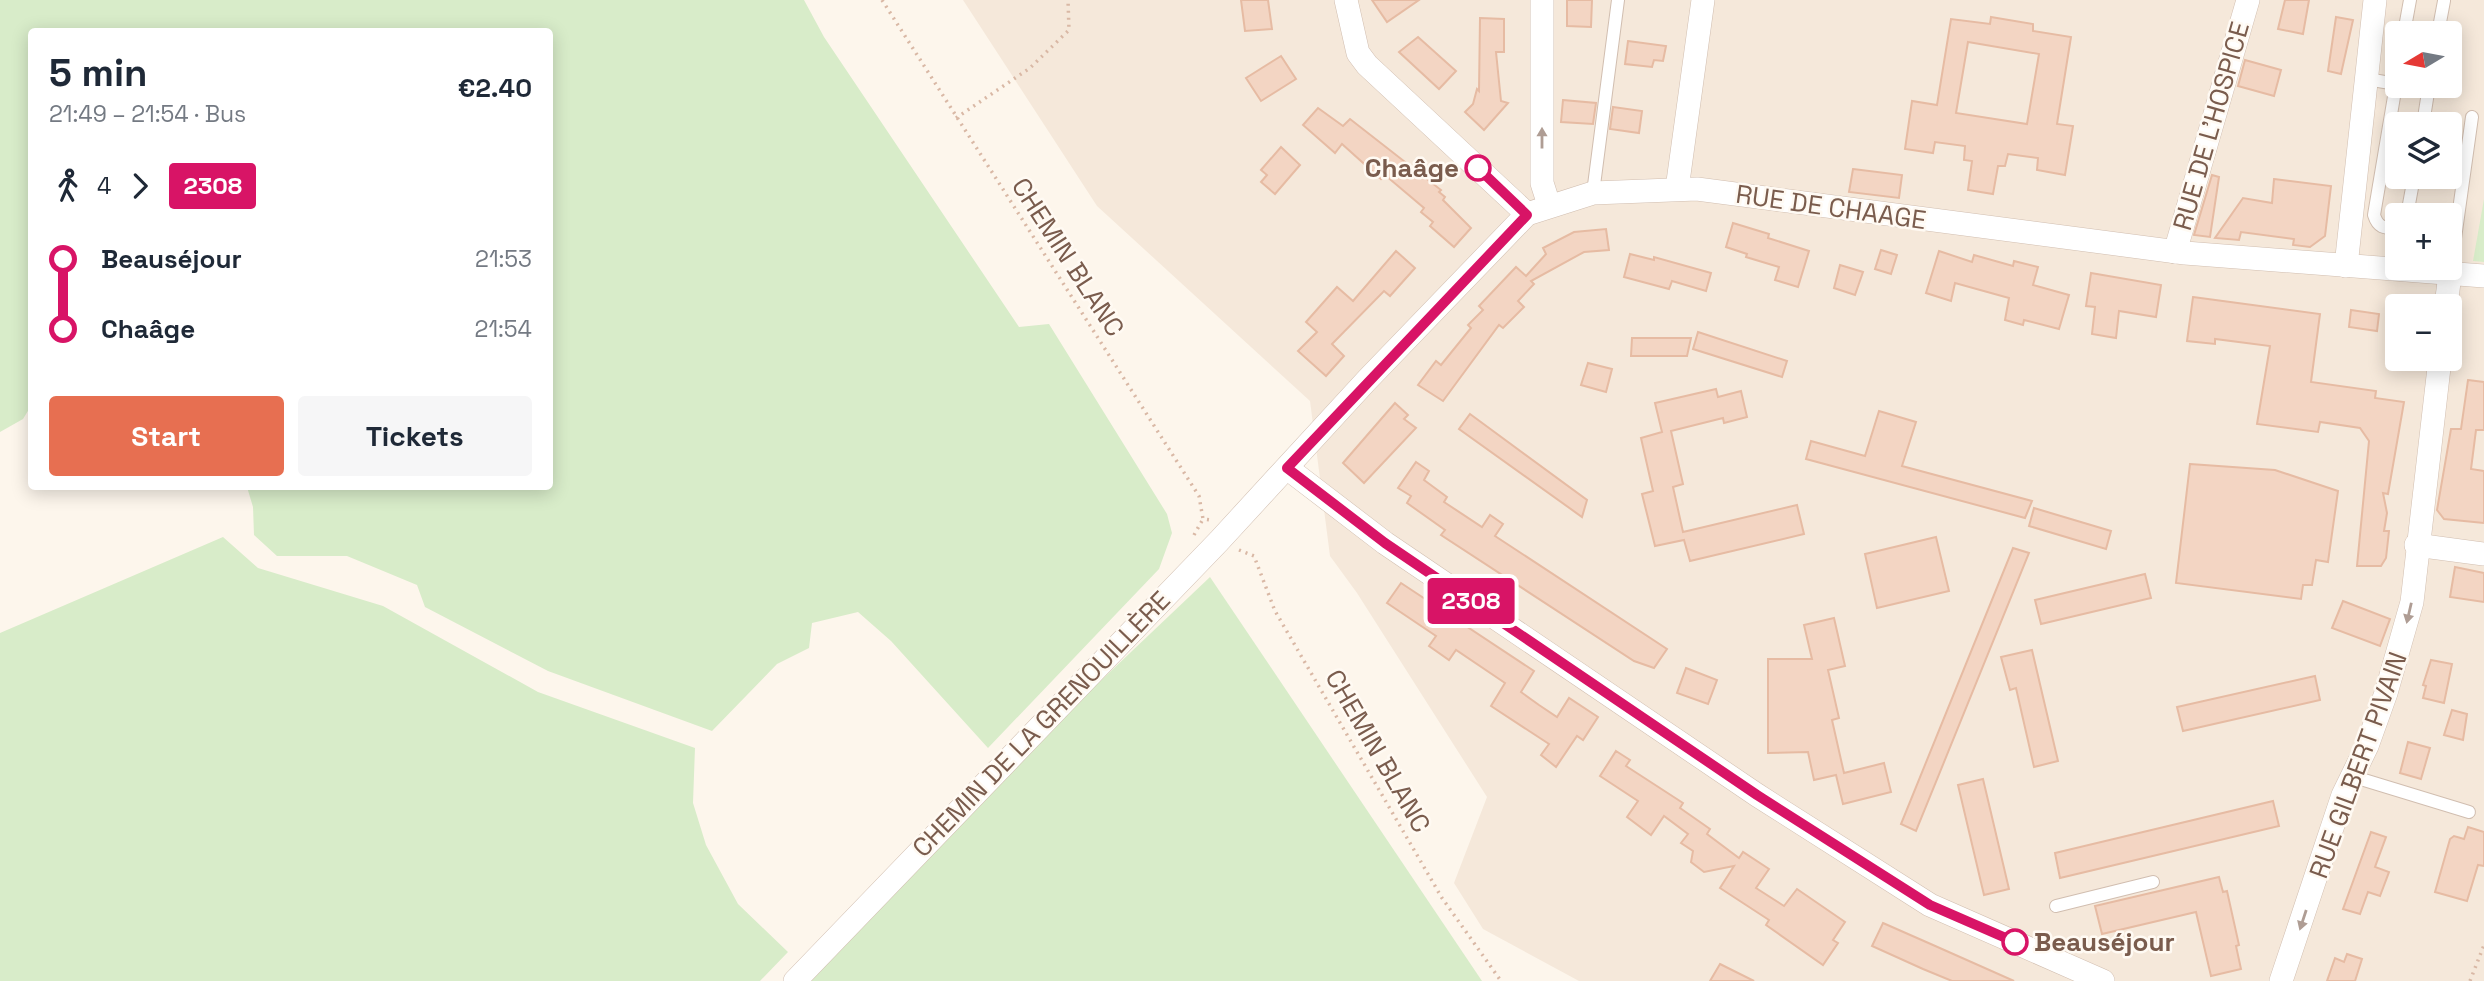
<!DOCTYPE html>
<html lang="en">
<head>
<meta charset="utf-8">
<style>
  :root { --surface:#fff; --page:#f6f6f7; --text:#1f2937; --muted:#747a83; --accent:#e76f51 }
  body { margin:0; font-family:"Space Grotesk",sans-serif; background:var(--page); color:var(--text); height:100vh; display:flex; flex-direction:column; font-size:26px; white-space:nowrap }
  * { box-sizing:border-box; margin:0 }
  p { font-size:23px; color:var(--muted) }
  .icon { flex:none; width:38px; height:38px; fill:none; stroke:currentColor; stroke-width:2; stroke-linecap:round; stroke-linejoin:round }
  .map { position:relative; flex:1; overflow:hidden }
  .panel { position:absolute; left:28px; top:28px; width:525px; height:462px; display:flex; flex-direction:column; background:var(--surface); border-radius:7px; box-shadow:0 4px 18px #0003 }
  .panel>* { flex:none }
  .badge { padding:0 14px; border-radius:5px; font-size:24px; line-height:46px }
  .needle { width:46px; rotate:260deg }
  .tools { position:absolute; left:2385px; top:21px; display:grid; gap:14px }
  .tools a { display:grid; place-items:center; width:77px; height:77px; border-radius:7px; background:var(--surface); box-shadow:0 4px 18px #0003; font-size:35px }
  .map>.badge { position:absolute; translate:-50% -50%; box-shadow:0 0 0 4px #fff }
  .legs { display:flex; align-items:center; gap:10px; height:77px; padding:0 21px; font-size:23px }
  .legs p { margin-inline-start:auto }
  .head { display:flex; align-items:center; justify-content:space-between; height:119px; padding:0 21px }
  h1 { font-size:38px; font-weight:600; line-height:52px }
  .action { display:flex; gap:14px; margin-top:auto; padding:14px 21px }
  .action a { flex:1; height:80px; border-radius:7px; background:var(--accent); color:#fff; font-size:28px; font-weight:600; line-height:80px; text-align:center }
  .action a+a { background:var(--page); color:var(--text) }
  ul { padding:0 21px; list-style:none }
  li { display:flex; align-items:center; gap:24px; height:70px; font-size:26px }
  li i { display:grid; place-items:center; width:10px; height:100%; margin:0 9px; background:currentColor }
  li i::after { content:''; width:18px; height:18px; margin:-9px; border:5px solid; border-radius:50%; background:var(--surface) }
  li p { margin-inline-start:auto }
  li:first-child i { background:linear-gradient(#0000 50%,currentColor 0) }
  li:last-child i { background:linear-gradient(currentColor 50%,#0000 0) }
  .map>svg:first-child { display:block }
  .residential { fill:#f5e8da; fill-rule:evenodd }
  .green { fill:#d8ecc9 }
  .building { fill:#f3d5c3; stroke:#e6bba3; stroke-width:2; fill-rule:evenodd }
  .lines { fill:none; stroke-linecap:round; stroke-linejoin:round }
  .lane-casing { stroke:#d1beb0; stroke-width:14 }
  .street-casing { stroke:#d1beb0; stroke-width:24 }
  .path { stroke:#d9b8a5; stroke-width:3.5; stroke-dasharray:2 5; stroke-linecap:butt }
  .lane { stroke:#fff; stroke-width:12 }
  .street { stroke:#fff; stroke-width:23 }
  .oneway { fill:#af9d94 }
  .line-1-casing { stroke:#fff; stroke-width:16 }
  .line-1 { stroke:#d81466; stroke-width:10 }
  .stop-1-dot { fill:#fff; stroke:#d81466; stroke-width:3.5 }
  .labels { text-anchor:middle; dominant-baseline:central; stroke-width:5; stroke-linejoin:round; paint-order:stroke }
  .street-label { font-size:26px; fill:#7a5c4d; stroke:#fffaf3 }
  .stop-label { font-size:26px; font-weight:bold; fill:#7a5c4d; stroke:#fffaf3; text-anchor:end }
</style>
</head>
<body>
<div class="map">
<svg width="2484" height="981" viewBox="0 0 2484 981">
  <rect width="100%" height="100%" fill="#fdf6ec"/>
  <path class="residential" d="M963 0H2484V981H1579L1483 929 1454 883 1487 797 1357 593 1330 556 1310 401 1097 206ZM2398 33H2450V86H2398ZM2398 124H2450V177H2398ZM2398 215H2450V268H2398ZM2398 306H2450V359H2398Z"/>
  <g class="green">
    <polygon points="0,0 804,0 824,37 1019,327 1049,324 1167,514 1172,533 1159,569 988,748 891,641 858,612 812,623 809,648 777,664 712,731 548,671 425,607 417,585 347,556 277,556 254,535 253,507 247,487 550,486 550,32 32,32 31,406 23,419 0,432"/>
    <polygon points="2484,199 2484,262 2473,261"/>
    <polygon points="223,537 258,568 383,606 538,692 695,748 693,803 706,845 738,904 788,952 760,981 0,981 0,633"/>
    <polygon points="1210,577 1482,981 809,981 1053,726"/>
  </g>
  <g class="building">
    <polygon points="1241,0 1268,0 1272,29 1245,31"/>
    <polygon points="1372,0 1419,0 1387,22"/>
    <polygon points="1567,0 1592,0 1591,27 1567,26"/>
    <polygon points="2285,0 2309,0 2303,34 2278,29"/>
    <path d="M1991 17 2033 24V31L2071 37 2057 124 2073 126 2065 175 2037 170 2038 158 2008 154 2005 166H1998L1993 194 1968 190 1972 161 1964 160 1965 146 1935 142 1933 153 1905 149 1912 101 1937 105 1951 19 1990 24ZM1968 42 2039 54 2027 124 1956 113Z"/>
    <polygon points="2336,17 2353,20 2341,74 2328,71"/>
    <polygon points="1480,18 1504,19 1504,52 1496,52 1501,101 1508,103 1484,130 1465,112 1473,104 1477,89 1479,91"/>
    <polygon points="1418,37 1456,71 1439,89 1399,52"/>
    <polygon points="1628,41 1666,46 1663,61 1654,60 1652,67 1625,64"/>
    <polygon points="1281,56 1296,79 1261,101 1246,78"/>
    <polygon points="2245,60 2281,70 2274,96 2238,86"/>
    <polygon points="1563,100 1596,103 1593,124 1561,122"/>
    <polygon points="1613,107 1642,111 1639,133 1610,129"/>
    <polygon points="1318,108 1343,126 1350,119 1441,190 1439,192 1445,197 1443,200 1471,228 1454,247 1430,226 1433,222 1421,212 1424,208 1385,175 1381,179 1342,144 1335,153 1303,125"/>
    <polygon points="1281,147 1300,165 1275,194 1261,182 1267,175 1261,170"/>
    <polygon points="1853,169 1902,175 1899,198 1849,192"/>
    <polygon points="2212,175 2219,177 2210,237 2194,235"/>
    <polygon points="2274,179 2331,186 2325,236 2310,247 2293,245 2294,239 2241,232 2239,240 2215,238 2243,198 2272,203"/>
    <polygon points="1733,223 1769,234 1768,238 1809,251 1798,287 1775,280 1779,267 1746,257 1747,254 1726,247"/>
    <polygon points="1606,229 1609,250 1584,252 1531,281 1534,284 1518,301 1524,307 1503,328 1499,325 1443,401 1418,385 1436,361 1441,365 1471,328 1468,325 1483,310 1479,306 1516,267 1526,276 1546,254 1543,248 1574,232"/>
    <polygon points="1881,250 1897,255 1891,274 1875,269"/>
    <polygon points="1396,251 1415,268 1390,296 1384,291 1332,344 1344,356 1326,376 1298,351 1317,332 1306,322 1337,287 1353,301"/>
    <polygon points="1939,251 1972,262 1974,255 2013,266 2014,261 2038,267 2033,285 2069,295 2059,329 2024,320 2023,325 2005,320 2009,298 1955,283 1951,301 1926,293"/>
    <polygon points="1630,254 1654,260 1654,257 1711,273 1706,291 1672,281 1669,289 1624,277"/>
    <polygon points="1840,265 1863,272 1855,295 1834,288"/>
    <polygon points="2091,273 2161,285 2156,317 2119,311 2116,338 2092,334 2095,307 2086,306"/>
    <polygon points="2193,297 2320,314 2311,382 2376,391 2375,398 2404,402 2388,494 2383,493 2387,513 2384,531 2389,531 2386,558 2381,566 2357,566 2369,441 2360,428 2320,422 2318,432 2257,424 2270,346 2215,339 2215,344 2187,341"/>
    <polygon points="2351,310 2379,314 2377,331 2349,327"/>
    <polygon points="1698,332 1787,361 1782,377 1693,349"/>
    <polygon points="1632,338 1691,338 1687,356 1631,356"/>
    <polygon points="1588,363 1612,369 1606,392 1581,385"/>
    <polygon points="2468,380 2484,382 2484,430 2476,430 2471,469 2484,471 2484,523 2444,519 2437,510 2451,429 2461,429"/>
    <polygon points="1716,389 1718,397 1741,391 1747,417 1724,423 1723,418 1671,431 1683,484 1673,487 1683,532 1797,505 1804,534 1690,561 1684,540 1655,546 1642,494 1653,491 1641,438 1662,432 1655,403"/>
    <polygon points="1395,403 1408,415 1404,419 1416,428 1364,483 1343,463"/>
    <polygon points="1879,411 1916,422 1902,466 2032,501 2025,518 1806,459 1811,441 1865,456"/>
    <polygon points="1470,414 1587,500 1582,517 1459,429"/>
    <polygon points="1416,462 1429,471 1424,480 1447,497 1444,502 1482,527 1490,515 1503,524 1495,536 1667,649 1654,668 1634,661 1441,535 1445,530 1407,503 1411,496 1398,488"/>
    <polygon points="2190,464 2275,470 2338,491 2328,562 2316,560 2312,585 2303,585 2301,599 2176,583"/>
    <polygon points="2034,508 2111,531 2106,549 2029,526"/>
    <polygon points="1936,537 1949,591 1877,608 1865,554"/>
    <polygon points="2013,548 2029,553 1916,831 1901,824"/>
    <polygon points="2455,567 2484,573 2484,602 2450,597"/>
    <polygon points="2145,574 2151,598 2041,624 2035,600"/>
    <polygon points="1401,583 1534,671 1521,692 1539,705 1557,717 1569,698 1598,717 1583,740 1577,736 1556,767 1541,755 1549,744 1491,706 1505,683 1456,650 1449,660 1429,646 1436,636 1387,603"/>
    <polygon points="2343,601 2390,619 2380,646 2332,628"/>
    <polygon points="1834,618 1845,666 1828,670 1839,718 1832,720 1844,773 1884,763 1891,792 1843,804 1836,775 1814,780 1808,752 1768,753 1768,659 1812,659 1804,625"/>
    <polygon points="2032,650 2058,761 2034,767 2016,688 2010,690 2001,657"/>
    <polygon points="2431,660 2452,664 2444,703 2423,698 2426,686 2423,685"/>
    <polygon points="1686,668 1717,680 1708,704 1677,693"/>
    <polygon points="2315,676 2320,700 2183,731 2177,707"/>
    <polygon points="2452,710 2467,714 2463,740 2444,735"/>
    <polygon points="2408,742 2430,748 2421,779 2400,773"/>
    <polygon points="1616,751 1630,760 1626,766 1683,803 1680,808 1710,829 1707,834 1739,858 1743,852 1769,869 1756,888 1784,906 1797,889 1845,922 1833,940 1838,943 1823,965 1766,925 1769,920 1720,888 1734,866 1704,872 1691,862 1693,851 1681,843 1688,834 1664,816 1651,835 1627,817 1638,801 1600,776"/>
    <polygon points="1983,779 2009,889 1984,895 1958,785"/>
    <polygon points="2273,801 2279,826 2060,878 2055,853"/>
    <polygon points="2468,827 2484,832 2484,866 2478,865 2467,901 2435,892 2450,839 2454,836 2464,839"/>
    <polygon points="2371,832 2386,837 2375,867 2389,872 2380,896 2368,892 2360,914 2343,909"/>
    <polygon points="2219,877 2223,892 2227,891 2239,945 2236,946 2241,969 2211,976 2196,912 2102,934 2095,906"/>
    <polygon points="1883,923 1933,945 2014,981 1952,981 1923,969 1872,946"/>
    <polygon points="2347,954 2362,959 2355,981 2327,981 2335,958 2344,962"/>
    <polygon points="1720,964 1754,981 1710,981"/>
  </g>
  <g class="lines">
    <g class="lane-casing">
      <g id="lane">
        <polyline points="2404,33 2410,0"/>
        <polyline points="2438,33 2444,1"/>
        <path d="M2398 73 2374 215C2378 228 2384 228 2398 229"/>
        <polyline points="2367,79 2396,84"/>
        <polyline points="2423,124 2429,86"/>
        <polyline points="1593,193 1618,0"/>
        <polyline points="2407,215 2414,177"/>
        <polyline points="2450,274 2472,117"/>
        <polyline points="2351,776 2469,812"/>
        <polyline points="2056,906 2153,882"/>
      </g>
    </g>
    <g class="street-casing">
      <g id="street">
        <polyline points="1346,0 1358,53 1367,65 1527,214"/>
        <polyline points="1542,0 1542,183 1549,205"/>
        <polyline points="1677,189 1703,0"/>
        <polyline points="2175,252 2248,0"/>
        <polyline points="2346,266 2375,0"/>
        <polyline points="2446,306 2450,274"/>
        <polyline points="1287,468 1385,543 1757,795 1930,905 2103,981"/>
        <polyline points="2416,545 2484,554"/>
        <polyline points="795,981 1219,541 1367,380 1527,214 1593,193 1697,189 2185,253 2484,276"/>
        <polyline points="2281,981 2343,795 2367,746 2386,693 2412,602 2440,359"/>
      </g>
    </g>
    <g class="path">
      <polyline points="882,0 1199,496 1203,519 1210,520"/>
      <polyline points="956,118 1030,68 1069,30 1068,0"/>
      <polyline points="1194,535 1203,519"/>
      <polyline points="1239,550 1254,556 1275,611 1442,898 1501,981"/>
      <polyline points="2470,981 2484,945"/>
    </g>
    <use href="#lane" class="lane"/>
    <use href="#street" class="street"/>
  </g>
  <defs><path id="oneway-solid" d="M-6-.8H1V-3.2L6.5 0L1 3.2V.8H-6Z" transform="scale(1.75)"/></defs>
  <g class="oneway">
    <use href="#oneway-solid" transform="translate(1542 138) rotate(-90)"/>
    <use href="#oneway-solid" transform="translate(2409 613) rotate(103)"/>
    <use href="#oneway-solid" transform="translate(2303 920) rotate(108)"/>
  </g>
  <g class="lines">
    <g class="line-1-casing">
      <polyline id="line-1" points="1478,168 1527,215 1287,468 1385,543 1757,795 1930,905 2015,942"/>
    </g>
    <use href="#line-1" class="line-1"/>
  </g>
  <g class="stop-1-dot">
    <circle cx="1478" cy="168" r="12"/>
    <circle cx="2015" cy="942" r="12"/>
  </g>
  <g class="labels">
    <g class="street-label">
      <text transform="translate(2211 126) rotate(-74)">RUE DE L'HOSPICE</text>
      <text transform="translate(1831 207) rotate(8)">RUE DE CHAAGE</text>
      <text transform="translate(1068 257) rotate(57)">CHEMIN BLANC</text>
      <text transform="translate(1041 724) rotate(-46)">CHEMIN DE LA GRENOUILLÈRE</text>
      <text transform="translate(1378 751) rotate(60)">CHEMIN BLANC</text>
      <text transform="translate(2358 765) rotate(-70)">RUE GILBERT PIVAIN</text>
    </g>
    <g class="stop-label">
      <text x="1459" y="168">Chaâge</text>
      <text x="2034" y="942" text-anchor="start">Beauséjour</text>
    </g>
  </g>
</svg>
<div class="tools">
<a><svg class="needle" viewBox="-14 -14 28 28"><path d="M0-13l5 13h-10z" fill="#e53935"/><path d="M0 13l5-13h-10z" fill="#747a83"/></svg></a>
<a><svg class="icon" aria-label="layers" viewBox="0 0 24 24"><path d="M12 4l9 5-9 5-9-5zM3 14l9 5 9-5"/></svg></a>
<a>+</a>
<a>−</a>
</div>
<b class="badge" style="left:1471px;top:601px;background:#d81466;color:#fff">2308</b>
<section class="panel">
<div class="head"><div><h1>5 min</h1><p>21:49 – 21:54 · Bus</p></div><b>€2.40</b></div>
<div class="legs"><svg class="icon" aria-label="walk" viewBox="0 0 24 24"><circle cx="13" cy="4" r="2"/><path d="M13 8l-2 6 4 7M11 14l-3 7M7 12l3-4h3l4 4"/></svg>4<svg class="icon" aria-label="forward" viewBox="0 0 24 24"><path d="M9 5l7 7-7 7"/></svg><b class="badge" style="background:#d81466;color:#fff">2308</b></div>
<ul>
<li><i style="color:#d81466"></i><b>Beauséjour</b><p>21:53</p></li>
<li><i style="color:#d81466"></i><b>Chaâge</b><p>21:54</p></li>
</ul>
<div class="action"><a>Start</a><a>Tickets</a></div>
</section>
</div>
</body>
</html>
